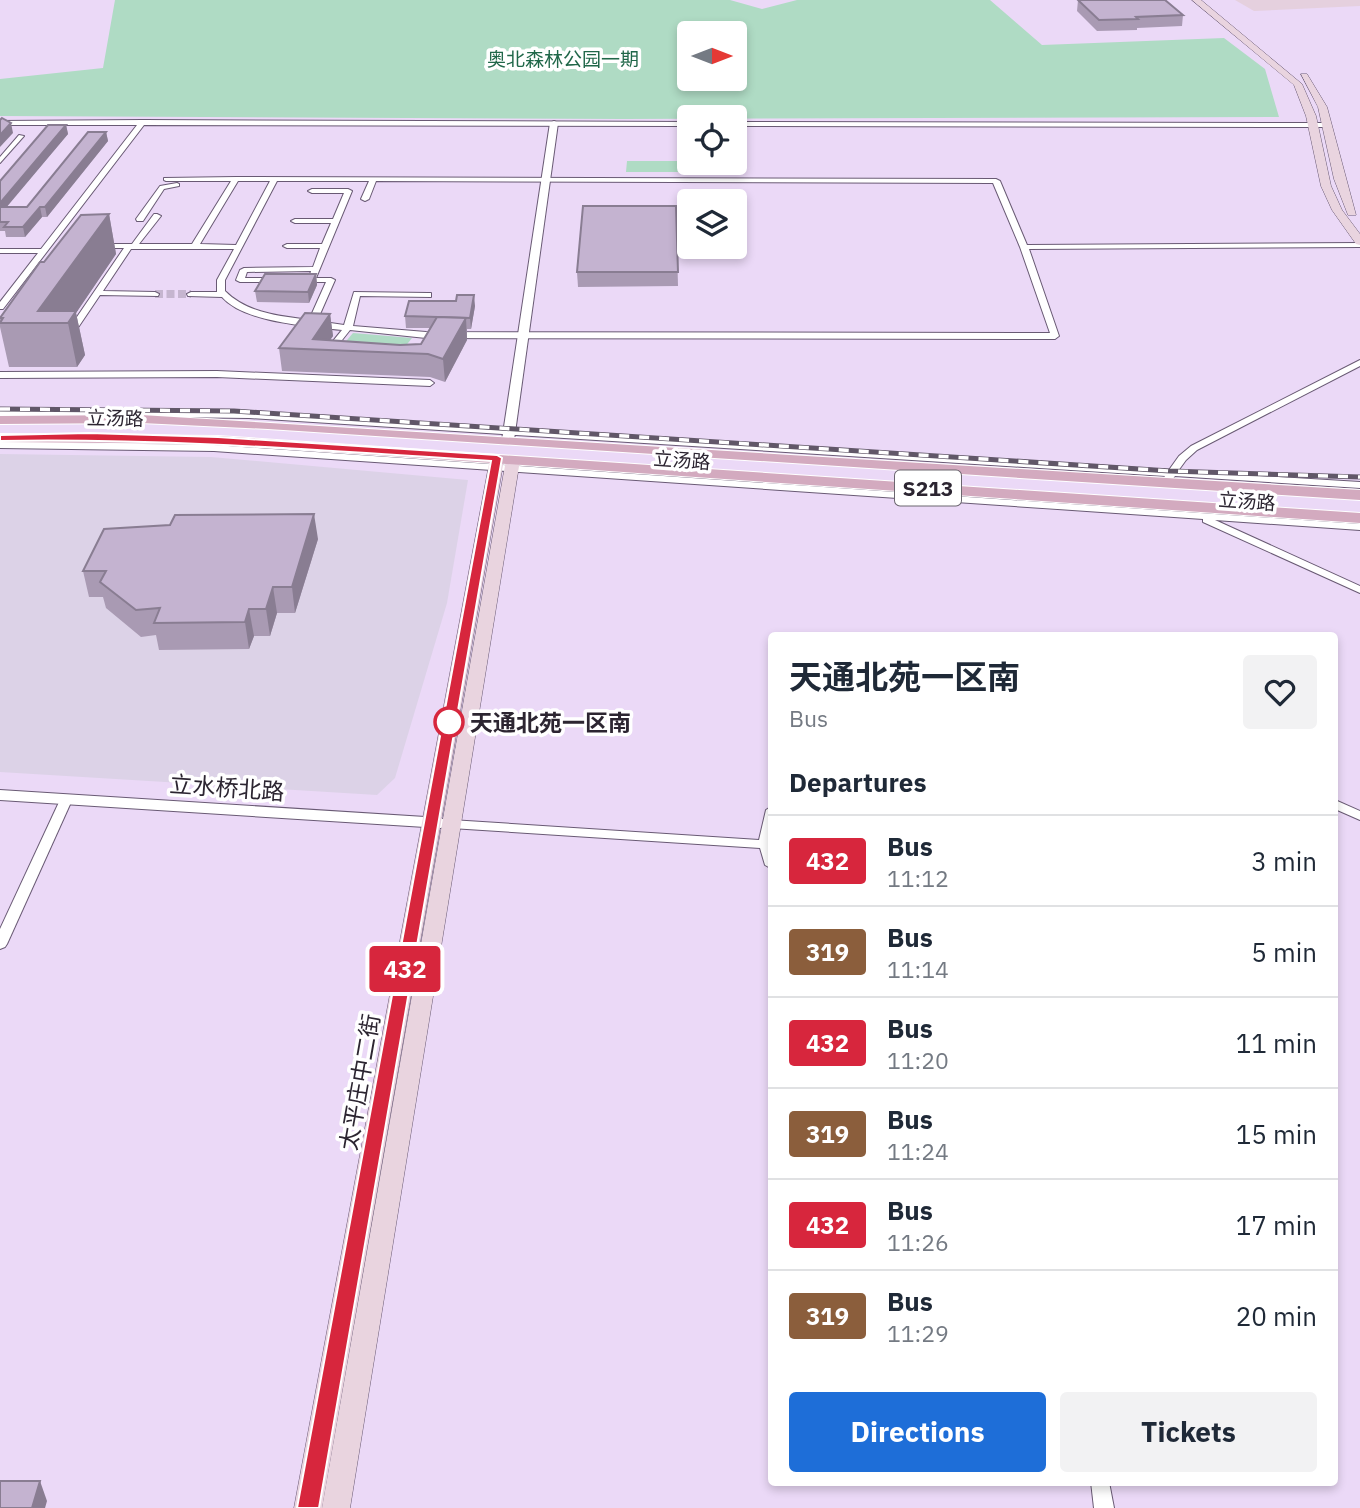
<!DOCTYPE html>
<html lang="en">
<head>
<meta charset="utf-8">
<style>
  :root { --surface:#fff; --page:#f2f2f3; --text:#1f2937; --muted:#747a83; --line:#e0e1e3; --accent:#1e6ed8 }
  body { margin:0; font-family:"IBM Plex Sans","Noto Sans SC",sans-serif; background:var(--page); color:var(--text); height:100vh; display:flex; flex-direction:column; font-size:26px; white-space:nowrap }
  * { box-sizing:border-box; margin:0 }
  p { font-size:23px; color:var(--muted) }
  .icon { flex:none; width:38px; height:38px; fill:none; stroke:currentColor; stroke-width:2; stroke-linecap:round; stroke-linejoin:round }
  .map { position:relative; flex:1; overflow:hidden }
  .panel { position:absolute; left:768px; top:632px; width:570px; height:854px; display:flex; flex-direction:column; background:var(--surface); border-radius:7px; box-shadow:0 4px 10px #0003 }
  .panel>* { flex:none }
  .badge { padding:0 14px; border-radius:5px; font-size:24px; line-height:46px }
  .needle { width:46px; rotate:90deg }
  .controls { position:absolute; left:677px; top:21px; display:grid; gap:14px }
  .controls a { display:grid; place-items:center; width:70px; height:70px; border-radius:7px; background:var(--surface); box-shadow:0 4px 10px #0003; font-size:35px }
  .map>.badge { position:absolute; translate:-50% -50%; box-shadow:0 0 0 4px #fff }
  h2 { padding:0 21px; font-size:26px; line-height:63px }
  .round { display:grid; place-items:center; flex:none; width:74px; height:74px; border-radius:7px; background:var(--page) }
  .head { display:flex; align-items:center; justify-content:space-between; height:119px; padding:0 21px }
  h1 { font-size:33px; font-weight:700; line-height:52px }
  .cta { display:flex; gap:14px; margin-top:auto; padding:14px 21px }
  .cta a { flex:1; height:80px; border-radius:7px; background:var(--accent); color:#fff; font-size:28px; font-weight:700; line-height:80px; text-align:center }
  .cta a+a { background:var(--page); color:var(--text) }
  ul { padding:0; list-style:none }
  li { display:flex; align-items:center; gap:21px; height:91px; padding:0 21px; border-top:2px solid var(--line) }
  li div { flex:1 }
  li b { display:block; font-size:26px }
  li em { font-style:normal }
  li .badge { min-width:77px; font-weight:700; text-align:center }
  .map>svg:first-child { display:block }
  .industrial { fill:#e5d0de }
  .medical { fill:#dcd2e7 }
  .green { fill:#afdbc4; fill-rule:evenodd }
  .lines { fill:none; stroke-linecap:round; stroke-linejoin:round }
  .minor-tunnel { stroke:#c5b5cf; stroke-width:8; stroke-dasharray:8 3.5; stroke-linecap:butt }
  .minor-casing { stroke:#695a74; stroke-width:2 }
  .tertiary-casing { stroke:#695a74; stroke-width:2 }
  .secondary-casing { stroke:#695a74; stroke-width:1 }
  .primary-casing { stroke:#fff; stroke-width:2 }
  .minor { fill:#fff; fill-rule:evenodd }
  .tertiary { fill:#fff; fill-rule:evenodd }
  .secondary { fill:#e9d4df; fill-rule:evenodd }
  .primary { fill:#d3aabf; fill-rule:evenodd }
  .rail-casing { stroke:#615768; stroke-width:5 }
  .rail { stroke:#fff; stroke-width:3.5; stroke-dasharray:10; stroke-linecap:butt }
  .wall { fill:#a99ab3 }
  .shaded-wall { fill:#897d92 }
  .building { fill:#c4b3d0; stroke:#897d92; stroke-width:2 }
  .line { fill:#d7263d; stroke:#fff; stroke-width:2 }
  .stop-dot { fill:#fff; stroke:#d7263d; stroke-width:3.5 }
  .labels { text-anchor:middle; dominant-baseline:central; stroke-width:7; stroke-linejoin:round; paint-order:stroke }
  .far-park-label { font-size:19px; fill:#206749; stroke:#fff }
  .far-street-label { font-size:19px; fill:#2c2531; stroke:#fff }
  .shield { fill:#fff; stroke:#6b666f; stroke-width:2 }
  .shield-label { font-size:21px; font-weight:bold; fill:#2c2531 }
  .stop-label { font-size:23px; font-weight:bold; fill:#2c2531; stroke:#fff; text-anchor:start }
  .street-label { font-size:23px; fill:#2c2531; stroke:#fff }
</style>
</head>
<body>
<div class="map">
<svg width="1360" height="1508" viewBox="0 0 1360 1508">
  <rect width="100%" height="100%" fill="#ebd9f7"/>
  <polygon class="industrial" points="1235,0 1360,0 1360,6 1254,11"/>
  <polygon class="medical" points="0,454 211,457 468,480 447,603 395,778 377,795 0,772"/>
  <g class="green">
    <path d="M115 0H730L762 9 797 0H990L1042 45 1224 38 1265 69 1279 117 623 119 0 116V79L103 68ZM690 33H735V79H690Z"/>
    <polygon points="627,161 689,161 691,172 626,172"/>
    <polygon points="353,333 412,338 396,358 336,353"/>
  </g>
  <g class="lines">
    <polyline class="minor-tunnel" points="155,294 191,294"/>
    <g class="minor-casing">
      <g id="minor">
        <polygon points="143,120 690,122 690,126 144,125 3,309 0,309 0,302 38,253 0,253 0,249 41,249 137,125 0,125 0,121"/>
        <polygon points="735,122 1326,123 1329,125 1326,127 735,126"/>
        <polygon points="19,135 24,136 0,163 0,157"/>
        <path d="M236 177 996 179 1000 181 1027 245 1360 243V247L1029 249 1059 336 1055 339 426 338 350 330 331 354 328 355 324 352 342 330C309 326 245 323 222 297L188 296 187 294 191 292H217V280L234 249H131L103 291 155 292 159 294 158 296 100 295 71 338H65L64 336 124 248H97V244H132L154 214H157L161 216 139 244H192L231 181H166L164 180V178ZM238 181H270L236 245 200 244ZM277 181H369L361 199 365 201 369 199 376 181 993 183 1020 247 1050 333 426 332 353 326 360 296 431 297V293H428L354 292 344 325 317 321 335 280 331 278H316L352 191 348 189H312L308 191 312 193H344L333 219H295L291 221 295 223H331L322 244H287L283 246 287 248H320L313 267 244 268 240 270 236 280 240 282H277L281 280 277 278H245L247 272 311 271 308 282H326L309 320C279 316 247 313 225 291V280Z"/>
        <polygon points="177,183 179,184 179,186 164,189 143,221 137,221 136,219 160,186"/>
        <polygon points="1360,360 1360,366 1197,450 1186,460 1178,471 1360,482 1360,488 1175,476 1171,481 1168,482 1163,479 1165,476 249,418 0,415 0,409 249,412 1169,470 1179,456 1191,446"/>
        <polygon points="217,371 430,380 434,383 430,386 217,377 0,378 0,372"/>
        <polygon points="0,442 214,445 1360,524 1360,530 1215,520 1360,586 1360,593 1203,522 1203,519 214,451 0,448"/>
        <polygon points="66,796 72,800 7,944 5,947 0,949 0,929 60,800"/>
        <polygon points="1335,800 1360,811 1360,820 1335,809"/>
        <polygon points="772,806 772,869 765,865 760,848 451,828 445,824 451,820 759,840 766,810"/>
        <polygon points="1091,1482 1109,1482 1114,1508 1094,1508"/>
      </g>
    </g>
    <g class="tertiary-casing">
      <g id="tertiary">
        <polygon points="554,121 558,123 514,440 508,444 502,440 550,123"/>
        <polygon points="0,790 441,818 449,823 441,828 0,800"/>
      </g>
    </g>
    <g class="secondary-casing">
      <g id="secondary">
        <polygon points="1192,0 1201,0 1302,84 1316,116 1331,186 1342,210 1360,234 1360,245 1356,244 1332,210 1321,186 1306,116 1294,85"/>
        <polygon points="1301,74 1307,74 1327,107 1356,215 1348,215 1334,179 1318,107"/>
        <polygon points="497,455 504,459 322,1508 294,1508 490,459"/>
        <polygon points="513,456 520,460 350,1508 322,1508 506,460"/>
      </g>
    </g>
    <g class="primary-casing">
      <g id="primary">
        <polygon points="141,415 1360,490 1360,500 268,429 141,423 0,424 0,416"/>
        <polygon points="0,434 218,436 1360,513 1360,523 218,444 0,442"/>
      </g>
    </g>
    <use href="#minor" class="minor"/>
    <use href="#tertiary" class="tertiary"/>
    <use href="#secondary" class="secondary"/>
    <use href="#primary" class="primary"/>
    <g class="rail-casing">
      <polyline id="rail" points="0,409 234,411 1170,471 1360,477"/>
    </g>
    <use href="#rail" class="rail"/>
  </g>
  <g class="wall">
    <polygon points="1078,0 1183,15 1182,26 1137,28 1137,30 1097,31 1077,11"/>
    <polygon points="66,125 68,134 6,207 27,207 106,132 108,141 47,217 42,217 25,237 6,237 5,231 0,231 0,181"/>
    <polygon points="676,206 678,286 578,287 577,272"/>
    <polygon points="109,214 116,254 76,313 85,355 77,367 9,367 0,327 0,318 44,262"/>
    <polygon points="316,274 317,285 309,303 257,302 255,291"/>
    <polygon points="475,306 471,329 467,329 467,340 445,382 430,377 282,371 279,348 330,314 333,336 330,340 400,345 421,344 430,328 406,328 405,316"/>
    <polygon points="318,539 295,613 277,613 270,636 254,636 249,649 159,650 156,635 141,637 106,608 103,597 89,597 83,571"/>
  </g>
  <g class="shaded-wall">
    <polygon points="11,123 13,133 0,147 0,135"/>
    <polygon points="66,125 68,134 0,215 0,203"/>
    <polygon points="106,132 108,141 47,217 45,207"/>
    <polygon points="40,207 42,217 25,237 23,227"/>
    <polygon points="109,214 116,254 76,313 85,355 77,367 68,323 38,311"/>
    <polygon points="316,274 317,285 309,303 308,292"/>
    <polygon points="474,295 475,306 471,329 470,318"/>
    <polygon points="330,314 333,336 323,350 313,339"/>
    <polygon points="466,318 467,340 445,382 443,359"/>
    <polygon points="314,514 318,539 295,613 292,587"/>
    <polygon points="273,587 277,613 270,636 266,609"/>
    <polygon points="249,609 254,636 249,649 245,622"/>
    <polygon points="40,1481 47,1501 45,1508 32,1508"/>
  </g>
  <g class="building">
    <polygon points="1078,0 1165,0 1183,15 1136,17 1138,19 1099,20"/>
    <polygon points="2,118 11,123 0,135 0,120"/>
    <polygon points="48,125 66,125 0,203 0,181"/>
    <polygon points="88,132 106,132 45,207 40,207 23,227 4,227 8,222 0,222 0,207 27,207"/>
    <polygon points="583,206 676,206 678,272 577,272"/>
    <polygon points="109,214 38,311 76,311 68,323 0,323 3,318 0,318 40,262 44,262 81,215"/>
    <polygon points="265,274 316,274 308,292 255,291"/>
    <polygon points="457,295 474,295 470,318 405,316 409,301 456,301"/>
    <polygon points="305,313 330,314 313,339 400,345 421,344 437,317 466,318 443,359 428,354 279,348"/>
    <polygon points="314,514 292,587 273,587 266,609 249,609 245,622 154,623 160,608 136,610 100,582 106,571 83,571 104,529 170,525 175,515"/>
    <polygon points="0,1481 40,1481 32,1508 0,1508"/>
  </g>
  <path class="line" d="M89 433 218 437 497 455 502 458 319 1508H297L491 461C327 451 164 438 0 441V435Z"/>
  <circle class="stop-dot" cx="449" cy="722" r="14"/>
  <g class="labels">
    <g class="far-park-label">
      <text x="563" y="59">奥北森林公园一期</text>
    </g>
    <g class="far-street-label">
      <text transform="translate(115 418) rotate(1)">立汤路</text>
      <text transform="translate(682 460) rotate(4)">立汤路</text>
      <text transform="translate(1247 501) rotate(4)">立汤路</text>
    </g>
    <rect class="shield" x="895" y="470.5" width="66" height="35" rx="5"/>
    <g class="shield-label">
      <text x="928" y="488">S213</text>
    </g>
    <g class="stop-label">
      <text x="470" y="722">天通北苑一区南</text>
    </g>
    <g class="street-label">
      <text transform="translate(227 787) rotate(4)">立水桥北路</text>
      <text transform="translate(359 1082) rotate(-80)">太平庄中二街</text>
    </g>
  </g>
</svg>
<div class="controls">
<a><svg class="needle" viewBox="-14 -14 28 28"><path d="M0-13l5 13h-10z" fill="#e53935"/><path d="M0 13l5-13h-10z" fill="#747a83"/></svg></a>
<a><svg class="icon" aria-label="locate" viewBox="0 0 24 24"><circle cx="12" cy="12" r="6"/><path d="M12 2v4M12 18v4M2 12h4M18 12h4"/></svg></a>
<a><svg class="icon" aria-label="layers" viewBox="0 0 24 24"><path d="M12 4l9 5-9 5-9-5zM3 14l9 5 9-5"/></svg></a>
</div>
<b class="badge" style="left:405px;top:969px;background:#d7263d;color:#fff">432</b>
<section class="panel">
<div class="head"><div><h1>天通北苑一区南</h1><p>Bus</p></div><a class="round"><svg class="icon" aria-label="heart" viewBox="0 0 24 24"><path d="M12 20l-8-8c-3-5 5-10 8-4 3-6 11-1 8 4z"/></svg></a></div>
<h2>Departures</h2>
<ul>
<li><span class="badge" style="background:#d7263d;color:#fff">432</span><div><b>Bus</b><p>11:12</p></div><em>3 min</em></li>
<li><span class="badge" style="background:#8b5e3c;color:#fff">319</span><div><b>Bus</b><p>11:14</p></div><em>5 min</em></li>
<li><span class="badge" style="background:#d7263d;color:#fff">432</span><div><b>Bus</b><p>11:20</p></div><em>11 min</em></li>
<li><span class="badge" style="background:#8b5e3c;color:#fff">319</span><div><b>Bus</b><p>11:24</p></div><em>15 min</em></li>
<li><span class="badge" style="background:#d7263d;color:#fff">432</span><div><b>Bus</b><p>11:26</p></div><em>17 min</em></li>
<li><span class="badge" style="background:#8b5e3c;color:#fff">319</span><div><b>Bus</b><p>11:29</p></div><em>20 min</em></li>
</ul>
<div class="cta"><a>Directions</a><a>Tickets</a></div>
</section>
</div>
</body>
</html>
